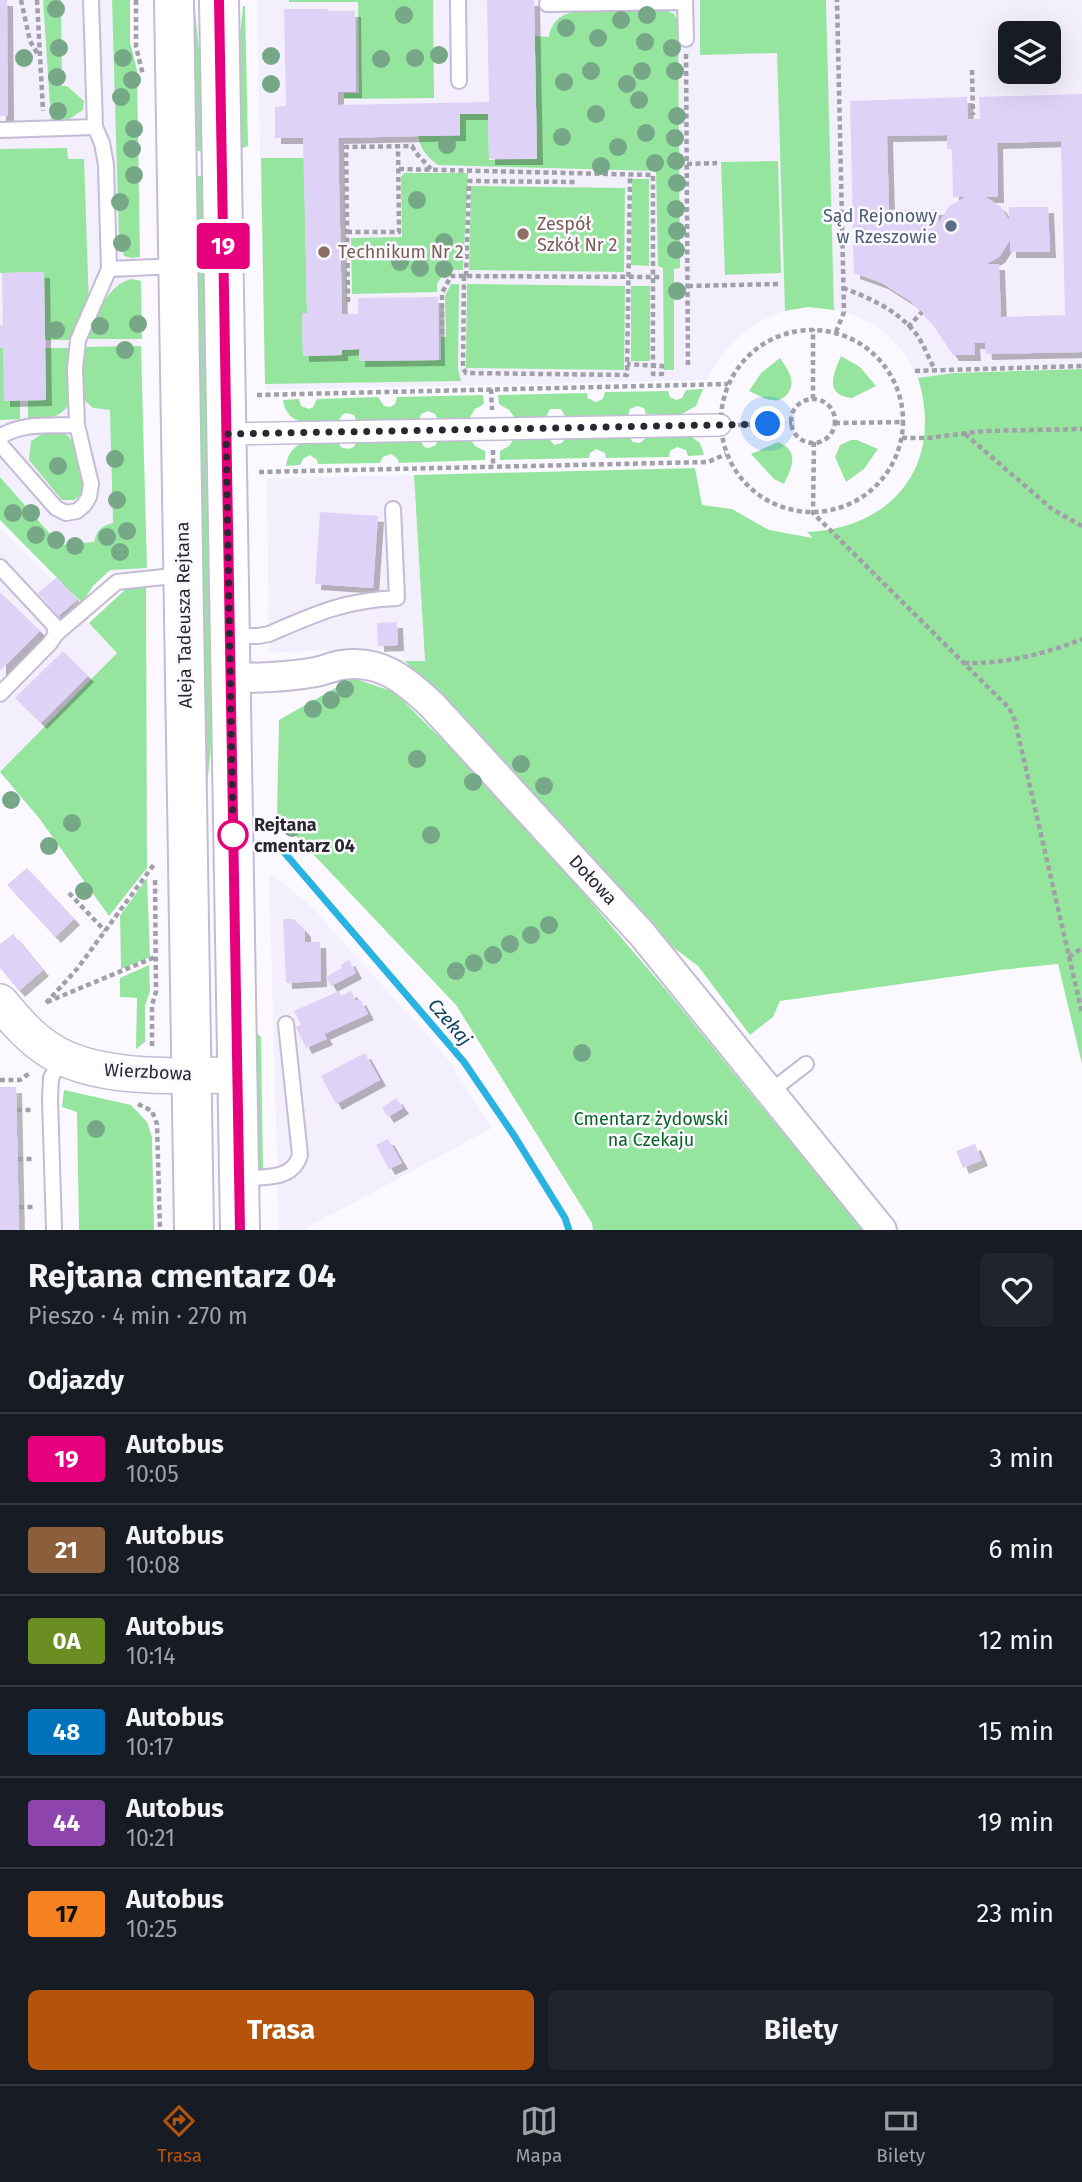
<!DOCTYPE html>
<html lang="pl">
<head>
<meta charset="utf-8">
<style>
  :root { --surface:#171b24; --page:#20242c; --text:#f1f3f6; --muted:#9ea1a6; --line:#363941; --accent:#b45309 }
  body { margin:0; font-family:"Fira Sans",sans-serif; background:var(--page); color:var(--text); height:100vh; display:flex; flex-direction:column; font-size:26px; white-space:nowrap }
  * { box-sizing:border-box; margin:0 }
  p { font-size:23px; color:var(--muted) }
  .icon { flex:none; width:38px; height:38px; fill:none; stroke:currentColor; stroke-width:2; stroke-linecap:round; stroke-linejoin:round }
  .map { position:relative; height:1230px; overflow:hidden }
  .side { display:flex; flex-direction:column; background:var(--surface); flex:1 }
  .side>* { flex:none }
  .badge { padding:0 14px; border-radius:5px; font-size:24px; line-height:46px }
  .fabs { position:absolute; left:998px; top:21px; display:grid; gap:14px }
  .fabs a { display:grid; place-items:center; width:63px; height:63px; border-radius:10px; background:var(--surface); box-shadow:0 7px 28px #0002; font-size:35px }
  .you { position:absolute; width:35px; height:35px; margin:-18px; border:5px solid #fff; border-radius:50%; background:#1a73e8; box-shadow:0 0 0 10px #1a73e833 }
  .map>.badge { position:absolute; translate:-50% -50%; box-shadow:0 0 0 4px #fff }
  h2 { padding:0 28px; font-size:26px; line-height:63px }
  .round { display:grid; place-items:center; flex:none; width:74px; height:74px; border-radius:10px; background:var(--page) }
  .head { display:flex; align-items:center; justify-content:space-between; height:119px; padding:0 28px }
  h1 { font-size:33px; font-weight:700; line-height:52px }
  .primary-button { display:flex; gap:14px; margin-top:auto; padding:14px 28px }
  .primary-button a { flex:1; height:80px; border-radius:10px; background:var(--accent); color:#fff; font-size:28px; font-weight:700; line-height:80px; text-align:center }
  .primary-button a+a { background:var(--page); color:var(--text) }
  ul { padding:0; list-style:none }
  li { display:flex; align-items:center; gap:21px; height:91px; padding:0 28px; border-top:2px solid var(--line) }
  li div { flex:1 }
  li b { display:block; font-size:26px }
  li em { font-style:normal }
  li .badge { min-width:77px; font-weight:700; text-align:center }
  .dock { display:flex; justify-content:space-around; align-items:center; height:98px; border-top:2px solid var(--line); background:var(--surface); font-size:19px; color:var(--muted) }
  .dock a { display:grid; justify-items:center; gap:4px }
  .dock .active { color:var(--accent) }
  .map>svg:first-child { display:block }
  .built { fill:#f4effd; fill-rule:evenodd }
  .green { fill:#96e59f }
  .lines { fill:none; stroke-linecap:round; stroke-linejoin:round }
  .stream { stroke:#2ab3e1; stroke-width:7 }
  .building { fill:#ded2f7; fill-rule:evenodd; filter:url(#shadow) }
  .service-casing { stroke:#c4bbd6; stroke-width:18 }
  .pedestrian-casing { stroke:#c4bbd6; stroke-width:24 }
  .minor-casing { stroke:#c4bbd6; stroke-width:32 }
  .tertiary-casing { stroke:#c4bbd6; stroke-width:38 }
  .secondary-casing { stroke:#c4bbd6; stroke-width:42 }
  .path { stroke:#a19fa7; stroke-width:4.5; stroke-dasharray:5 3.5; stroke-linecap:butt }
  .service { stroke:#fff; stroke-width:14 }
  .pedestrian { stroke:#fff; stroke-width:21 }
  .minor { stroke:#fff; stroke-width:28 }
  .tertiary { stroke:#fff; stroke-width:35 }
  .secondary { stroke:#fff; stroke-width:38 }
  .tree { fill:#76a887 }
  .line-casing { stroke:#fff; stroke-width:16 }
  .line { stroke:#e6007e; stroke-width:10 }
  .walk { stroke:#2a2731; stroke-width:7; stroke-dasharray:0 12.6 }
  .service-dot { fill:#5c6f8a; stroke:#fbf9ff; stroke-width:2.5 }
  .education-dot { fill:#8d6e63; stroke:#fbf9ff; stroke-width:2.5 }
  .stop-dot { fill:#fff; stroke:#e6007e; stroke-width:3.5 }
  .labels { text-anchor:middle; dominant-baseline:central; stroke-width:5; stroke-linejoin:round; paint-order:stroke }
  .service-label { font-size:18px; fill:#4e5e75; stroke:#fbf9ff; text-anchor:end }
  .education-label { font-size:18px; fill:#785e54; stroke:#fbf9ff; text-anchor:start }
  .street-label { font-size:18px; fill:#2a2731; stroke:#fbf9ff }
  .stop-label { font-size:18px; font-weight:bold; fill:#2a2731; stroke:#fbf9ff; text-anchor:start }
  .park-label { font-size:18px; fill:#096525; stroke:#fbf9ff }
  .water-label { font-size:19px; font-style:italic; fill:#0c4457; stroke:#fbf9ff }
</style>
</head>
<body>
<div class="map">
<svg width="1082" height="1230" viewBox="0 0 1082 1230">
  <defs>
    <filter id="shadow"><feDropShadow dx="6" dy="6" stdDeviation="0" flood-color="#0004"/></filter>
  </defs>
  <rect width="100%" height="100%" fill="#fbf9ff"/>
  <g class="built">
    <polygon points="0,0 128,0 143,570 88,575 0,476"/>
    <polygon points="257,0 699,0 700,55 777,52 785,311 767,317 743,332 721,355 707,380 265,390"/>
    <path d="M826 0H1082V369L954 373 918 378 906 356 891 338 873 324 853 315 834 310ZM1010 33H1048V72H1010Z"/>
    <polygon points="414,475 425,662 405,661 401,655 391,649 269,652 267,478"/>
    <polygon points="0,529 52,580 38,593 58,617 72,605 117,653 0,772"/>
    <polygon points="269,873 308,903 447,1058 492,1128 303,1230 279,1230"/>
  </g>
  <g class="green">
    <polygon points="43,0 61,0 62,86 67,86 84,101 83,110 69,119 51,120"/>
    <polygon points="112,0 130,0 130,42 137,70 140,257 132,258 124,256 119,240"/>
    <polygon points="187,0 194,0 209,151 189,151"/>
    <polygon points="289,0 433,0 434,98 344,99 344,93 359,93 358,2 289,2"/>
    <polygon points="700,0 826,0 834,310 808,307 785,311 777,53 700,55"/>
    <polygon points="243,6 245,6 248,146 240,149 235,87"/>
    <path d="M587 9H663L674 14 678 22 680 268 674 269V370H664L663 268 658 266 656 171 438 165C427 157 421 150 418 136H460V114H488L489 160 537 159 535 36 549 37C552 16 568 12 587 9Z"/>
    <polygon points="67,148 68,159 84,159 89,306 73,340 45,340 44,272 0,273 0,149"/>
    <polygon points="261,158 304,158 307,313 302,313 303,356 341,355 342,350 359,349 360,361 441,360 441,337 446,337 445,296 451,284 459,284 458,369 461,381 265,384"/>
    <polygon points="778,161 781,273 725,275 721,162"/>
    <polygon points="404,173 468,173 463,270 446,270 437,284 437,292 352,294 351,238 402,237 401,177"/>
    <polygon points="190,176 209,176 217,685 207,787 210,1007 203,1007"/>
    <polygon points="632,179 649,179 649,266 631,265"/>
    <polygon points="471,186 625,188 624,272 469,270"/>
    <path d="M131 279 141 281 142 339H86C97 318 106 285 131 279Z"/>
    <polygon points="467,284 625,286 624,370 466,368"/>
    <rect x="631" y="286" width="19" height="75"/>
    <path d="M141 346 147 568 110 570 93 586 82 603 0 520V477L60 545 94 542C97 530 101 526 113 523L110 410 93 408 84 400 83 347Z"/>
    <polygon points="0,348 3,348 20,400 20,419 0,420"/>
    <path d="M45 348H72L71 399C63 420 47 418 28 419V400H46Z"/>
    <path d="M841 356 860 367 876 386 852 398C823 395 834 373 841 356Z"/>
    <path d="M780 358C784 364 790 372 791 379 794 391 783 403 771 400 764 399 756 394 749 391L761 373Z"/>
    <path d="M1082 369V1064L1058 964 1000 970 780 1001 773 1017 750 1035 698 966 662 939 495 755 405 661H425L414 475 695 468 702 505 732 509 769 530 813 538 807 532C895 528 944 463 918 378L954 373Z"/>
    <polygon points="703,389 696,406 682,414 646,414 644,408 637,406 630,409 628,415 565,416 561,409 550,409 546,417 515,418 509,410 499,404 498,395 587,393 588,398 596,402 603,399 605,392 668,391 670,397 676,400 682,398 686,390"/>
    <path d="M483 395 484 404 475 409 469 419 438 420 435 414 428 411 421 414 419 420 357 422 354 415 346 413 342 415 338 422C317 423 287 429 283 400L299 399 301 406 309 409 313 407 317 399 378 397 384 406 390 407 395 404 397 397Z"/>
    <path d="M45 432C52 432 61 431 67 435 77 443 88 481 82 492 81 495 77 498 74 500H62L29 460 31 441Z"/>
    <polygon points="689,435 700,443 704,455 688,456 686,450 677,447 670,451 669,457 606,458 605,453 596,449 590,453 589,458 500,460 500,451 509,446 515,437 547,436 554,445 562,443 565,438 629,436 633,442 640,443 647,437"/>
    <path d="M438 438H469L475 446 485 451V460L399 463 397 458 391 454 383 457 380 463 318 464 317 460 310 455 303 459 300 465 286 466C290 437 316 441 338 441L341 447 348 449 354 447 357 440 420 439 424 447 429 448 436 445Z"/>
    <polygon points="851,440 857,440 878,449 864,469 846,482 835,457 840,445"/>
    <path d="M778 442C800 451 792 467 784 484L774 479 751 454Z"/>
    <polygon points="146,586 147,868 109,916 39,818 0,772 117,653 89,623 127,588"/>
    <polygon points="353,678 394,692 471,768 573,881 671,996 862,1230 593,1230 592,1223 456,1005 277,816 279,720"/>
    <polygon points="147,878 150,957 121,969 120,916"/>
    <polygon points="149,965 150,991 145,1006 145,1042 136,1049 137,998 120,997 120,978"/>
    <polygon points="249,1032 256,1032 261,1037 263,1170 258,1171"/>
    <polygon points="64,1090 131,1105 147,1122 152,1137 154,1230 79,1230 77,1112 62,1107"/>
  </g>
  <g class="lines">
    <polyline class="stream" points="283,851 464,1062 515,1137 565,1218 569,1230"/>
  </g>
  <g class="building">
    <polygon points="0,0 7,0 8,116 0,116"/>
    <polygon points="487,0 534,0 537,159 489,159 488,114 460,114 460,135 338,138 342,314 358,314 358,298 438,297 439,360 359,361 359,349 342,350 342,355 303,356 302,313 307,313 303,138 275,138 275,107 286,106 284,9 327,9 328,11 355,11 356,92 338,92 338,105 489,102"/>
    <path d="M1082 94V352L986 354 985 343H974L975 355H953L933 325 910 301 882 283 854 273 853 240H865V228L853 229 850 101 967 97 968 119H980L979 97ZM947 135V149H952L953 197H966L949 206 939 223V209L889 210 887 136ZM1061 141 1065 315 1001 317 999 264H986L999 257 1010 240V252H1050L1048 207H1009V220L1000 206 985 197H998L997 143Z"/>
    <polygon points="44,272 46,400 4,401 3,348 0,348 0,325 3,325 2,273"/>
    <polygon points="320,512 378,516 373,588 315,584"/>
    <polygon points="57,577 77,600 58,616 38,593"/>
    <polygon points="0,592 40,631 0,671"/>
    <polygon points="397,622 398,645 378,646 377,623"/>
    <polygon points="63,651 88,676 41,723 15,698"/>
    <polygon points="27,868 74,919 55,937 7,885"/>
    <polygon points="283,919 294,919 305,931 305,942 320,942 321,981 286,983"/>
    <polygon points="13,934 43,970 19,991 0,968 0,944"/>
    <polygon points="349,960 356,973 331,986 326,977 342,968 341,965"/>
    <polygon points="339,991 341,996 351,991 356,1001 360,999 368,1014 324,1034 327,1039 306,1048 296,1027 301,1025 294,1011"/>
    <polygon points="365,1053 380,1080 336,1104 321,1076"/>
    <polygon points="0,1087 16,1087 19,1230 0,1230"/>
    <polygon points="396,1098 403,1108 388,1117 382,1108"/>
    <polygon points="388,1139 402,1163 389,1169 376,1145"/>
    <polygon points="975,1144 982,1160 963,1168 956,1151"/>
  </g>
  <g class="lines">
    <g class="service-casing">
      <g id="service">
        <polyline points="458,0 459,81"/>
        <polyline points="685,0 686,39"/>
        <polyline points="547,4 685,2"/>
        <polyline points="0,130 95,127"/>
        <polyline points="109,269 178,266"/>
        <path d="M0 437C21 422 53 426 77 425"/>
        <polyline points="0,444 56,508 66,513 77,511 84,505 89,497 91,484 77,425 75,369 78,340 109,269 106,165 102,143 95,127 91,0"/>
        <polyline points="0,567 54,625 56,634 50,643 0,694"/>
        <polyline points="56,634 117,582 182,575"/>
        <path d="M231 636H258L269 634C315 614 345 600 397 598L393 509"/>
        <polyline points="771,1091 806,1064"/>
        <path d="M240 1178C262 1177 293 1181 300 1155L286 1024"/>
        <polyline points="54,1230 50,1099 51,1078 62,1057"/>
      </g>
    </g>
    <g class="pedestrian-casing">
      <polyline id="pedestrian" points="226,434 720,425"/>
    </g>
    <g class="minor-casing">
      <path id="minor" d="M231 678C259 678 289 677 316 672 325 670 334 666 342 665 381 659 405 680 432 705L642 934 882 1230"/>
    </g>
    <g class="tertiary-casing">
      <path id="tertiary" d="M0 1002C15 1020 30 1038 51 1051 98 1081 181 1076 237 1075"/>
    </g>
    <g class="secondary-casing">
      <g id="secondary">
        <polyline points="174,0 194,1230"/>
        <polyline points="219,0 240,1230"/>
      </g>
    </g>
    <g class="path">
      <polyline points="21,0 30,41 39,56"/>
      <polyline points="37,0 43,111"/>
      <polyline points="136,0 136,47 143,75"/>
      <polyline points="686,54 688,368"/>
      <polyline points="972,70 973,115"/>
      <polyline points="687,164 717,163"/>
      <polyline points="399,169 653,175 653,374 662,374 662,366 627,364"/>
      <polyline points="347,232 399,232 398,146"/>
      <polyline points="464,276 463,368 466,373 627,375 630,175"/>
      <polyline points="466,276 469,181 575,182"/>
      <polyline points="688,286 779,284"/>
      <path d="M843 288C870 298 899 311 917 335 924 345 929 359 935 370"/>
      <polyline points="348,302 346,147 412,146 416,153 431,169"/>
      <polyline points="908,327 922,312"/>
      <circle cx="812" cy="421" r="91"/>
      <polyline points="836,332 844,312 837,0"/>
      <polyline points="442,334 442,293 451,276 660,277"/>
      <polyline points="915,371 1082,366"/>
      <polyline points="491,389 492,410"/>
      <polyline points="257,395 728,384"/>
      <polyline points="813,399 813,329"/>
      <circle cx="813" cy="421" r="22"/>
      <polyline points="835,423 904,422"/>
      <polyline points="738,425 792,423"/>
      <polyline points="965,434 1052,509 1082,526"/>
      <polyline points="902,438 928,438 984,431 1082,429"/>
      <polyline points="814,442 813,513 1009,708 1015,721 1082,1013"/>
      <polyline points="493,450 493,466"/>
      <polyline points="259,472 708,462 726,454"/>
      <path d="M964 663C1003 664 1046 654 1082 639"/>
      <polyline points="69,893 105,931"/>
      <polyline points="1069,957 1082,948"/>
      <polyline points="47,1002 155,957"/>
      <polyline points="46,1003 77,969 155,863"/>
      <polyline points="152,1046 152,1005 156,992 155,878"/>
      <polyline points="0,1080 20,1080 31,1072"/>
      <polyline points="138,1104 152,1111 157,1124 160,1230"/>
      <polyline points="17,1110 34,1110"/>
      <polyline points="18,1159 34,1159"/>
      <polyline points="19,1207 35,1207"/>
    </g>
    <use href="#service" class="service"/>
    <use href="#pedestrian" class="pedestrian"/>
    <use href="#minor" class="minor"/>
    <use href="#tertiary" class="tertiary"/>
    <use href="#secondary" class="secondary"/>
  </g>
  <g class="tree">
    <circle cx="56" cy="9" r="9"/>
    <circle cx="404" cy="15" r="9"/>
    <circle cx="647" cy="15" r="9"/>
    <circle cx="621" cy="20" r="9"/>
    <circle cx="566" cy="28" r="9"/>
    <circle cx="598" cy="38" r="9"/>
    <circle cx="645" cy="42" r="9"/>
    <circle cx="59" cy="48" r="9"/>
    <circle cx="672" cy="48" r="9"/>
    <circle cx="439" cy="55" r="9"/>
    <circle cx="271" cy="56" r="9"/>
    <circle cx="24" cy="58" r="9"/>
    <circle cx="123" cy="58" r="9"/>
    <circle cx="415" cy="58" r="9"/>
    <circle cx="381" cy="59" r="9"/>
    <circle cx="591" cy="71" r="9"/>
    <circle cx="642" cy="71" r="9"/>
    <circle cx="675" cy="71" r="9"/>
    <circle cx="57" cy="77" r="9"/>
    <circle cx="132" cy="80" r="9"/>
    <circle cx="564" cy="82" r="9"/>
    <circle cx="271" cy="84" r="9"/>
    <circle cx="627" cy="84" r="9"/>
    <circle cx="121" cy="97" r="9"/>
    <circle cx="639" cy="100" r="9"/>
    <circle cx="58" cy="111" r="9"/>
    <circle cx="596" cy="114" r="9"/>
    <circle cx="677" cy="116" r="9"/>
    <circle cx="134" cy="129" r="9"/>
    <circle cx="646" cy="133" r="9"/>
    <circle cx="562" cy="137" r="9"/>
    <circle cx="675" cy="138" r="9"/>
    <circle cx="447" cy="145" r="9"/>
    <circle cx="618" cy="147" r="9"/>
    <circle cx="132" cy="149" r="9"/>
    <circle cx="676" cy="161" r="9"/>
    <circle cx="655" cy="163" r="9"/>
    <circle cx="601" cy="166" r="9"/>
    <circle cx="134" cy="175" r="9"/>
    <circle cx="677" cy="183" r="9"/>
    <circle cx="417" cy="200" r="9"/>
    <circle cx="120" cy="202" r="9"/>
    <circle cx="676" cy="209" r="9"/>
    <circle cx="677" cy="231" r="9"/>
    <circle cx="444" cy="242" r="9"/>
    <circle cx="122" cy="243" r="9"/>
    <circle cx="676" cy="250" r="9"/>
    <circle cx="400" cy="262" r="9"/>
    <circle cx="420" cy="268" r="9"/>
    <circle cx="444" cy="269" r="9"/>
    <circle cx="677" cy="291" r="9"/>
    <circle cx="138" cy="324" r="9"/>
    <circle cx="100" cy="326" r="9"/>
    <circle cx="56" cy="330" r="9"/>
    <circle cx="125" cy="350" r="9"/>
    <circle cx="115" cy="459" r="9"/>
    <circle cx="58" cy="466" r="9"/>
    <circle cx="117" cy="500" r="9"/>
    <circle cx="13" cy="513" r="9"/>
    <circle cx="31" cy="513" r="9"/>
    <circle cx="127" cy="531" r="9"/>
    <circle cx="36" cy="535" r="9"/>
    <circle cx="107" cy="537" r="9"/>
    <circle cx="56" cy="540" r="9"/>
    <circle cx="75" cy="546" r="9"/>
    <circle cx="120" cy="552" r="9"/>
    <circle cx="345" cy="689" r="9"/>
    <circle cx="331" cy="700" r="9"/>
    <circle cx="313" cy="709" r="9"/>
    <circle cx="417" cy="759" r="9"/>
    <circle cx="521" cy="764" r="9"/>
    <circle cx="473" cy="782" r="9"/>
    <circle cx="544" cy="786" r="9"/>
    <circle cx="11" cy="800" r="9"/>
    <circle cx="72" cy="823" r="9"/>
    <circle cx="292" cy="828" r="9"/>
    <circle cx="431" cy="835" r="9"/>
    <circle cx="49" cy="846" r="9"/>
    <circle cx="84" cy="891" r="9"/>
    <circle cx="549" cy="925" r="9"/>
    <circle cx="531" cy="935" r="9"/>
    <circle cx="510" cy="944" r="9"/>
    <circle cx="493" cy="955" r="9"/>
    <circle cx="474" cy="963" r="9"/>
    <circle cx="456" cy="971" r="9"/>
    <circle cx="582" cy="1053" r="9"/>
    <circle cx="96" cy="1129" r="9"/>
  </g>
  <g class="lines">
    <g class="line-casing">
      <polyline id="line" points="219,0 240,1230"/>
    </g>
    <use href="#line" class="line"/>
    <polyline class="walk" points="233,835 226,434 768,424"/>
  </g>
  <circle class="service-dot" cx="951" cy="226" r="7"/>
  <g class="education-dot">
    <circle cx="523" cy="234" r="7"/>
    <circle cx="324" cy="252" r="7"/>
  </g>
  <circle class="stop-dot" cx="233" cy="835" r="14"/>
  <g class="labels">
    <g class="service-label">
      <text x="937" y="216">Sąd Rejonowy<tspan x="937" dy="21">w Rzeszowie</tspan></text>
    </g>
    <g class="education-label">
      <text x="537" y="224">Zespół<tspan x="537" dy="21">Szkół Nr 2</tspan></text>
      <text x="338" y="252">Technikum Nr 2</text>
    </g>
    <g class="street-label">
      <text transform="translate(184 615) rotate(-91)">Aleja Tadeusza Rejtana</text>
      <text transform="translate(593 880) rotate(47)">Dołowa</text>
      <text transform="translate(148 1072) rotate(3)">Wierzbowa</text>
    </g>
    <g class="stop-label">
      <text x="254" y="825">Rejtana<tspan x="254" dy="21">cmentarz 04</tspan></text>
    </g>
    <g class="park-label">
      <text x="651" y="1119">Cmentarz żydowski<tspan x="651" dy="21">na Czekaju</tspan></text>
    </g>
    <g class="water-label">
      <text transform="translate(450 1022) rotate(49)">Czekaj</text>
    </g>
  </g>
</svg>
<div class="fabs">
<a><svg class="icon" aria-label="layers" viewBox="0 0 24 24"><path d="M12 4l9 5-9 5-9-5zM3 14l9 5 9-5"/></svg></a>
</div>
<div class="you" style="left:768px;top:424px"></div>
<b class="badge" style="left:223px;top:246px;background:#e6007e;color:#fff">19</b>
</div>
<section class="side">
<div class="head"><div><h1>Rejtana cmentarz 04</h1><p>Pieszo · 4 min · 270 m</p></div><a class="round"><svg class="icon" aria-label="heart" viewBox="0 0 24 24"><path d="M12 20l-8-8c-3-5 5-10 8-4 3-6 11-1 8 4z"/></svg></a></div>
<h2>Odjazdy</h2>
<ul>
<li><span class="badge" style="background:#e6007e;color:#fff">19</span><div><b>Autobus</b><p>10:05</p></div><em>3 min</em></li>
<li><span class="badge" style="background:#8b5e3c;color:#fff">21</span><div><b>Autobus</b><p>10:08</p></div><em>6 min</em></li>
<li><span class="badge" style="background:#6b8e23;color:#fff">0A</span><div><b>Autobus</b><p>10:14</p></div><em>12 min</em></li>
<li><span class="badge" style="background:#0072bc;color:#fff">48</span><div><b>Autobus</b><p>10:17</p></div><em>15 min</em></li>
<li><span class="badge" style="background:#8e44ad;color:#fff">44</span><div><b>Autobus</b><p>10:21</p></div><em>19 min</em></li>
<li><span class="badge" style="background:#f58220;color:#111">17</span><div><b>Autobus</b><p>10:25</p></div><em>23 min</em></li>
</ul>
<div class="primary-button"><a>Trasa</a><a>Bilety</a></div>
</section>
<nav class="dock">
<a class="active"><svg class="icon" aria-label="directions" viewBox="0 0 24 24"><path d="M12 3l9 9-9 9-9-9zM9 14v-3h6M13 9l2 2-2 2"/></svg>Trasa</a>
<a><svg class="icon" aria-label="map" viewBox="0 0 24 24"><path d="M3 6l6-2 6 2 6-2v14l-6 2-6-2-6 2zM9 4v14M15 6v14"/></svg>Mapa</a>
<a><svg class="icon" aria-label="tickets" viewBox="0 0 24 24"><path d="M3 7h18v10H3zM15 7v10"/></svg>Bilety</a>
</nav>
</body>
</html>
